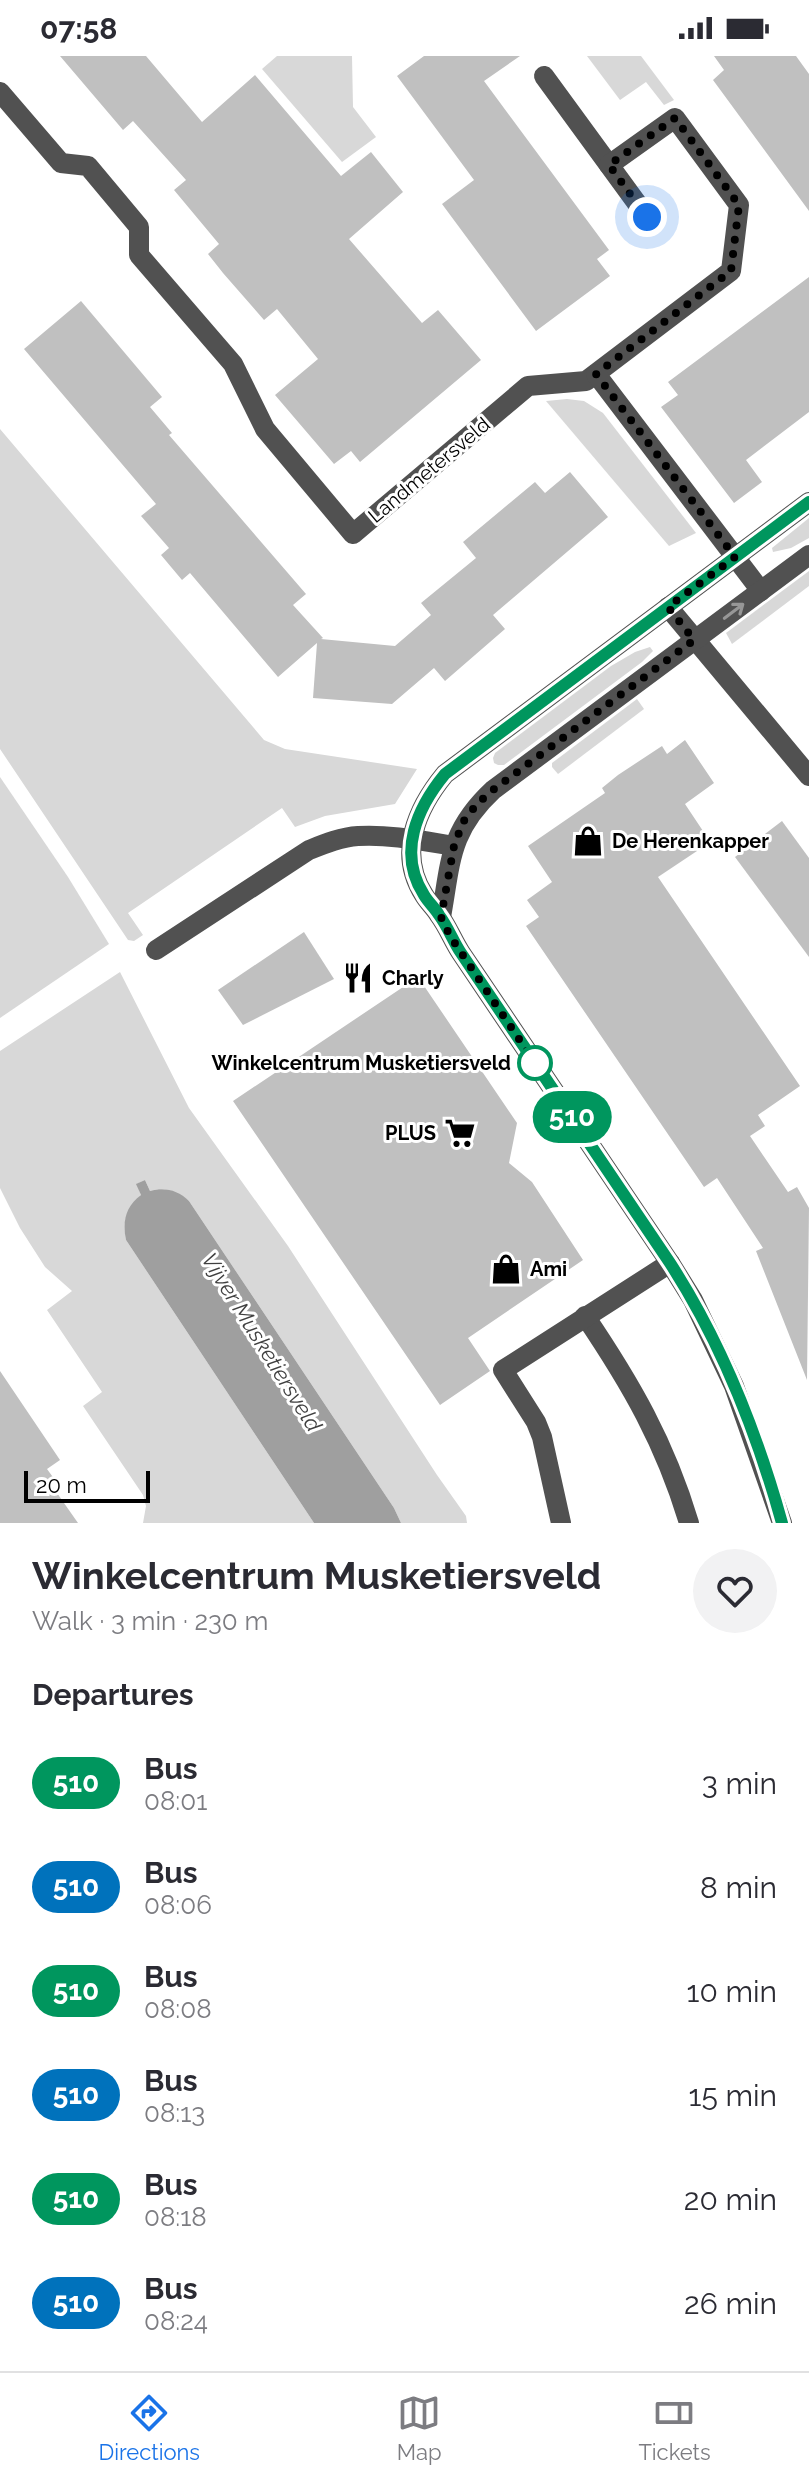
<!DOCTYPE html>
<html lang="en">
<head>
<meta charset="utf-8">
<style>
  :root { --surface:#fff; --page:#f2f2f3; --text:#2b2b33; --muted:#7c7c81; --line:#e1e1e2; --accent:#1a73e8 }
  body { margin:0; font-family:Raleway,sans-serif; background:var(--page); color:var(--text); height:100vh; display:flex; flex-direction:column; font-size:30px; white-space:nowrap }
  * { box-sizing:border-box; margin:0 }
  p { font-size:26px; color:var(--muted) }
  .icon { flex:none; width:44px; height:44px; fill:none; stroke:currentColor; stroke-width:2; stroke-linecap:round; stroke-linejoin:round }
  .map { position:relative; height:1467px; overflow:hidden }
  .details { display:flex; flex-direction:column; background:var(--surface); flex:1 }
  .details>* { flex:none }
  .badge { padding:0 16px; border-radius:26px; font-size:28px; line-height:52px }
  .scale { position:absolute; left:24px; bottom:20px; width:126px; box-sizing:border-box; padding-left:8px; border:4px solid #000; border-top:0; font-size:22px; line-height:28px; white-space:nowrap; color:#000; -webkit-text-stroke:6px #fff; paint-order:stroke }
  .you { position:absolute; width:40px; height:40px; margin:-20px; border:6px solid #fff; border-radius:50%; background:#1a73e8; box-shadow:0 0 0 12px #1a73e833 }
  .map>.badge { position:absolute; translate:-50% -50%; box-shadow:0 0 0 4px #fff }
  h2 { padding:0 32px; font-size:30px; line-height:72px }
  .round { display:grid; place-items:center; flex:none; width:84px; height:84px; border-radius:42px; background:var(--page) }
  .head { display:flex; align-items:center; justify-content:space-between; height:136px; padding:0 32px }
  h1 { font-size:38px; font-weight:700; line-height:60px }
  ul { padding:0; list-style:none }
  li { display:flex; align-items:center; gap:24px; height:104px; padding:0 32px }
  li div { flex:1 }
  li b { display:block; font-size:30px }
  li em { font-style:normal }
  li .badge { min-width:88px; font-weight:700; text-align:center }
  .status { display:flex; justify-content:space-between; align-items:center; height:56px; padding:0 40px; background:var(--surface); direction:ltr }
  .status svg { height:22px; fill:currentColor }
  .tab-bar { display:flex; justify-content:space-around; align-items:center; height:112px; border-top:2px solid var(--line); background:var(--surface); font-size:22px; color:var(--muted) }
  .tab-bar a { display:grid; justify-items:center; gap:4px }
  .tab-bar .active { color:var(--accent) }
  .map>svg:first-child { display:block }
  .green { fill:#d8d8d8 }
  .water { fill:#9f9f9f }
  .building { fill:#c0c0c0 }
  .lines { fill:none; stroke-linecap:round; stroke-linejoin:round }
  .minor { stroke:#515151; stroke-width:20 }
  .oneway { stroke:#979797 }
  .line-casing { stroke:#fff; stroke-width:18 }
  .line { stroke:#00965e; stroke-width:12 }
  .walk { stroke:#000; stroke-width:8; stroke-dasharray:0 14.4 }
  .stop-dot { fill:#fff; stroke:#00965e; stroke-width:4 }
  .labels { text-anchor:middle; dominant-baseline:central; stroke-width:6; stroke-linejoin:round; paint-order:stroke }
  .street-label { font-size:20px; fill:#000; stroke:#fff }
  .poi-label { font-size:20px; font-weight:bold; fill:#000; stroke:#fff; text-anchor:start }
  .stop-label { font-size:20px; font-weight:bold; fill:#000; stroke:#fff; text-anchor:end }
  .water-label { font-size:22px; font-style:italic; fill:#404040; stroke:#fff }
</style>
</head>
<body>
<div class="status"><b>07:58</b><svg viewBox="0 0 49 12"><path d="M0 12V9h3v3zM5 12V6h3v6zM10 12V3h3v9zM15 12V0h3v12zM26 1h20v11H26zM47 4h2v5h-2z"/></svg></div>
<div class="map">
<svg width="809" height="1467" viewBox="0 0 809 1467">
  <rect width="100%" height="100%" fill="#fff"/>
  <g class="green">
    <polygon points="277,0 352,0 353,51 376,81 342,106 262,13"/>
    <polygon points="587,0 641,0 674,44 664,49 646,26 620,44"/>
    <polygon points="567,343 584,345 603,357 696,477 669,490 546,345"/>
    <polygon points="0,373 264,684 285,693 417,713 395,748 325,760 295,771 282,752 128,857 143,879 134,885 128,884 0,693"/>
    <polygon points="809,462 809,482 791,492 773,496 772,492"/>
    <polygon points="809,515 809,530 732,588 726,577"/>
    <polygon points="650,591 653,595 642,606 504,709 498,709 494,707 493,702 495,697 611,610 635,596"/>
    <polygon points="637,643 644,653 558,718 552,711 552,707"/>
    <polygon points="0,721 68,821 109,888 0,962"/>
    <path d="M120 916 189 1052 288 1190 437 1419 466 1460 467 1467H401L394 1452 189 1145C176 1136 166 1130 150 1135L145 1124 137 1128 141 1139C127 1153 122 1164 126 1184L314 1467H143L146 1450 143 1439 83 1350 102 1336 47 1254 72 1235 45 1211 20 1172 0 1132V995Z"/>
  </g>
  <path class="water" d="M145 1124 150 1135C164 1131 178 1134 189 1145L394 1452 401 1467H314L126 1184C122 1165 126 1150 141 1139L136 1128Z"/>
  <g class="building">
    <polygon points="60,0 146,0 202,66 255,19 341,120 371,96 403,136 349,183 422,267 438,254 481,304 360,406 351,395 334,408 275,339 318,303 277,253 264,264 223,217 208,198 219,188 174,134 186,124 133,65 123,74"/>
    <polygon points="424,0 520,0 484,25 609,194 597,203 610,220 536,275 442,148 474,124 397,20"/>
    <polygon points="714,0 796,0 809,18 809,155 713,24 724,14"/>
    <polygon points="809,221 809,356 746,404 762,426 734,447 661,351 678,339 668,326"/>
    <polygon points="81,245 162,341 150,351 172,377 169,379 306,538 293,549 323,582 321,583 395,590 431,559 421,547 476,502 463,486 535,426 545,437 570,416 608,461 493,559 505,573 445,625 434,612 392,648 313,642 317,587 278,621 190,517 182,524 161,499 169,492 141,460 156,448 24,293"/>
    <polygon points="685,684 714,727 685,748 705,778 703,791 658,821 800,1030 758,1059 765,1070 750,1080 788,1136 797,1131 809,1152 807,1324 756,1195 763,1192 717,1122 704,1131 526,870 539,861 527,844 552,826 528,790 605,737 602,732 618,719 662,690 667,698"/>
    <polygon points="782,765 809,802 809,901 735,801"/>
    <polygon points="304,876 334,923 243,969 218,934"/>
    <polygon points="418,921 517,1067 509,1107 532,1126 583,1204 468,1282 490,1315 440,1349 233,1045"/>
    <polygon points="0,1315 60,1404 47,1413 55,1424 50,1427 78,1467 0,1467"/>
  </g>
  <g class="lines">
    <g class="minor">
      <polyline points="544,20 647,161"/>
      <polyline points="0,36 61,107 88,110 139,171 139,199 233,308 265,373 353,478 528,330 586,325 731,215 739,149 675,62 609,109"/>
      <polyline points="596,318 761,535"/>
      <polyline points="668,551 809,720"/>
      <path d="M441 861C451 805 449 775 493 734L809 499"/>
      <path d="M156 894 309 794C324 788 341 781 358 780 389 778 423 785 454 790"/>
      <path d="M585 1260C631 1328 665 1387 689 1467"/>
      <polyline points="561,1467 542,1381 536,1366 503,1314 670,1207"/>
      <path d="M782 1467 734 1330 693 1244 670 1207 461 897C453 885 448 871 439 859 435 852 428 846 424 839 397 797 417 752 445 718L809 446"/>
    </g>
  </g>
  <defs><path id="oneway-shaft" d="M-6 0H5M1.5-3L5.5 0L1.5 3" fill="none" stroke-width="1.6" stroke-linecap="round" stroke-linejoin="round" transform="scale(2)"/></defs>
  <use class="oneway" href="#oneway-shaft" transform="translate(734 555) rotate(-37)"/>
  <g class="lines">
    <g class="line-casing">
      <path id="line" d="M782 1467C757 1377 721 1286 670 1207L461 897C453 885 448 871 439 859 435 852 428 846 424 839 397 797 417 752 445 718L809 446"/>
    </g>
    <use href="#line" class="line"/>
    <polyline class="walk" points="535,1007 450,880 441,861 454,790 463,766 477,748 493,734 694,584 668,551 735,501 596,318 731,215 739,149 675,62 609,109 647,161"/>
  </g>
  <defs>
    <g id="shop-bare" transform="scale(2.4)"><path d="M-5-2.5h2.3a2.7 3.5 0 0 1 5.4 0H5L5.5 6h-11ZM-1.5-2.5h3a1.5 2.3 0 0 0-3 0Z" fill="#000" stroke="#fff" stroke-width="2.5" paint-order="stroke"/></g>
    <g id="restaurant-bare" transform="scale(2.4)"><path d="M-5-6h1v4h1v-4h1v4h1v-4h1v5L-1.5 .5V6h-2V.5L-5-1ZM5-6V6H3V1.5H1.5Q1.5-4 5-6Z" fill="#000" stroke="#fff" stroke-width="2.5" paint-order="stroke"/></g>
    <g id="supermarket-bare" transform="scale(2.4)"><path d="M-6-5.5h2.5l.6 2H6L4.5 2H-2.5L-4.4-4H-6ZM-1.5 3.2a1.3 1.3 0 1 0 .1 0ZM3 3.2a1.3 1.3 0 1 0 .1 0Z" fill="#000" stroke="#fff" stroke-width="2.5" paint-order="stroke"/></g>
  </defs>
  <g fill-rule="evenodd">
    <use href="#shop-bare" x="588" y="785"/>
    <use href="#restaurant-bare" x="358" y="922"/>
    <use href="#supermarket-bare" x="460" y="1077"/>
    <use href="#shop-bare" x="506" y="1213"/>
  </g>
  <circle class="stop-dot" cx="535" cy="1007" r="16"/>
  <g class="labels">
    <g class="street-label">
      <text transform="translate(429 414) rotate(-40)">Landmetersveld</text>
    </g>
    <g class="poi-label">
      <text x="612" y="785">De Herenkapper</text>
      <text x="382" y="922">Charly</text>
      <text x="436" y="1077" text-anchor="end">PLUS</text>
      <text x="530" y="1213">Ami</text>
    </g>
    <g class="stop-label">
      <text x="511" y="1007">Winkelcentrum Musketiersveld</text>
    </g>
    <g class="water-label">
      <text transform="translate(262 1286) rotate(58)">Vijver Musketiersveld</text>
    </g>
  </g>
</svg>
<div class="scale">20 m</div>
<div class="you" style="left:647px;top:161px"></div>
<b class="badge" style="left:572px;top:1061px;background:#00965e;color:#fff">510</b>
</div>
<section class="details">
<div class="head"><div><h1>Winkelcentrum Musketiersveld</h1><p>Walk · 3 min · 230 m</p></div><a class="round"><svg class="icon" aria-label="heart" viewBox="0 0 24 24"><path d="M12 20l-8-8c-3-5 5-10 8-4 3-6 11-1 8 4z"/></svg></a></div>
<h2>Departures</h2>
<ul>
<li><span class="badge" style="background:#00965e;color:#fff">510</span><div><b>Bus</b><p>08:01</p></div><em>3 min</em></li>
<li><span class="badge" style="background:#0072bc;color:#fff">510</span><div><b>Bus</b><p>08:06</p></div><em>8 min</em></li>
<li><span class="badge" style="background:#00965e;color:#fff">510</span><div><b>Bus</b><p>08:08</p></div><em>10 min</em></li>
<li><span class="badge" style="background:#0072bc;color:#fff">510</span><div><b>Bus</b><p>08:13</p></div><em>15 min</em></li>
<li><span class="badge" style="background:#00965e;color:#fff">510</span><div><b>Bus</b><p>08:18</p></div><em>20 min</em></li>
<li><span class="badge" style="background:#0072bc;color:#fff">510</span><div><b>Bus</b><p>08:24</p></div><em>26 min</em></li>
</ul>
</section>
<nav class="tab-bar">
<a class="active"><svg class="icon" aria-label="directions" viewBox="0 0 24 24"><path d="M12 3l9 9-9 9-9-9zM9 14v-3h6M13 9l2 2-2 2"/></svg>Directions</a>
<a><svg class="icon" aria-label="map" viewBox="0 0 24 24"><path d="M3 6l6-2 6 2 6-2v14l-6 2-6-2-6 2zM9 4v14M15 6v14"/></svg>Map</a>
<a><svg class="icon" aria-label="tickets" viewBox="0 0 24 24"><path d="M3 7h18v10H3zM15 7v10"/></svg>Tickets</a>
</nav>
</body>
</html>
